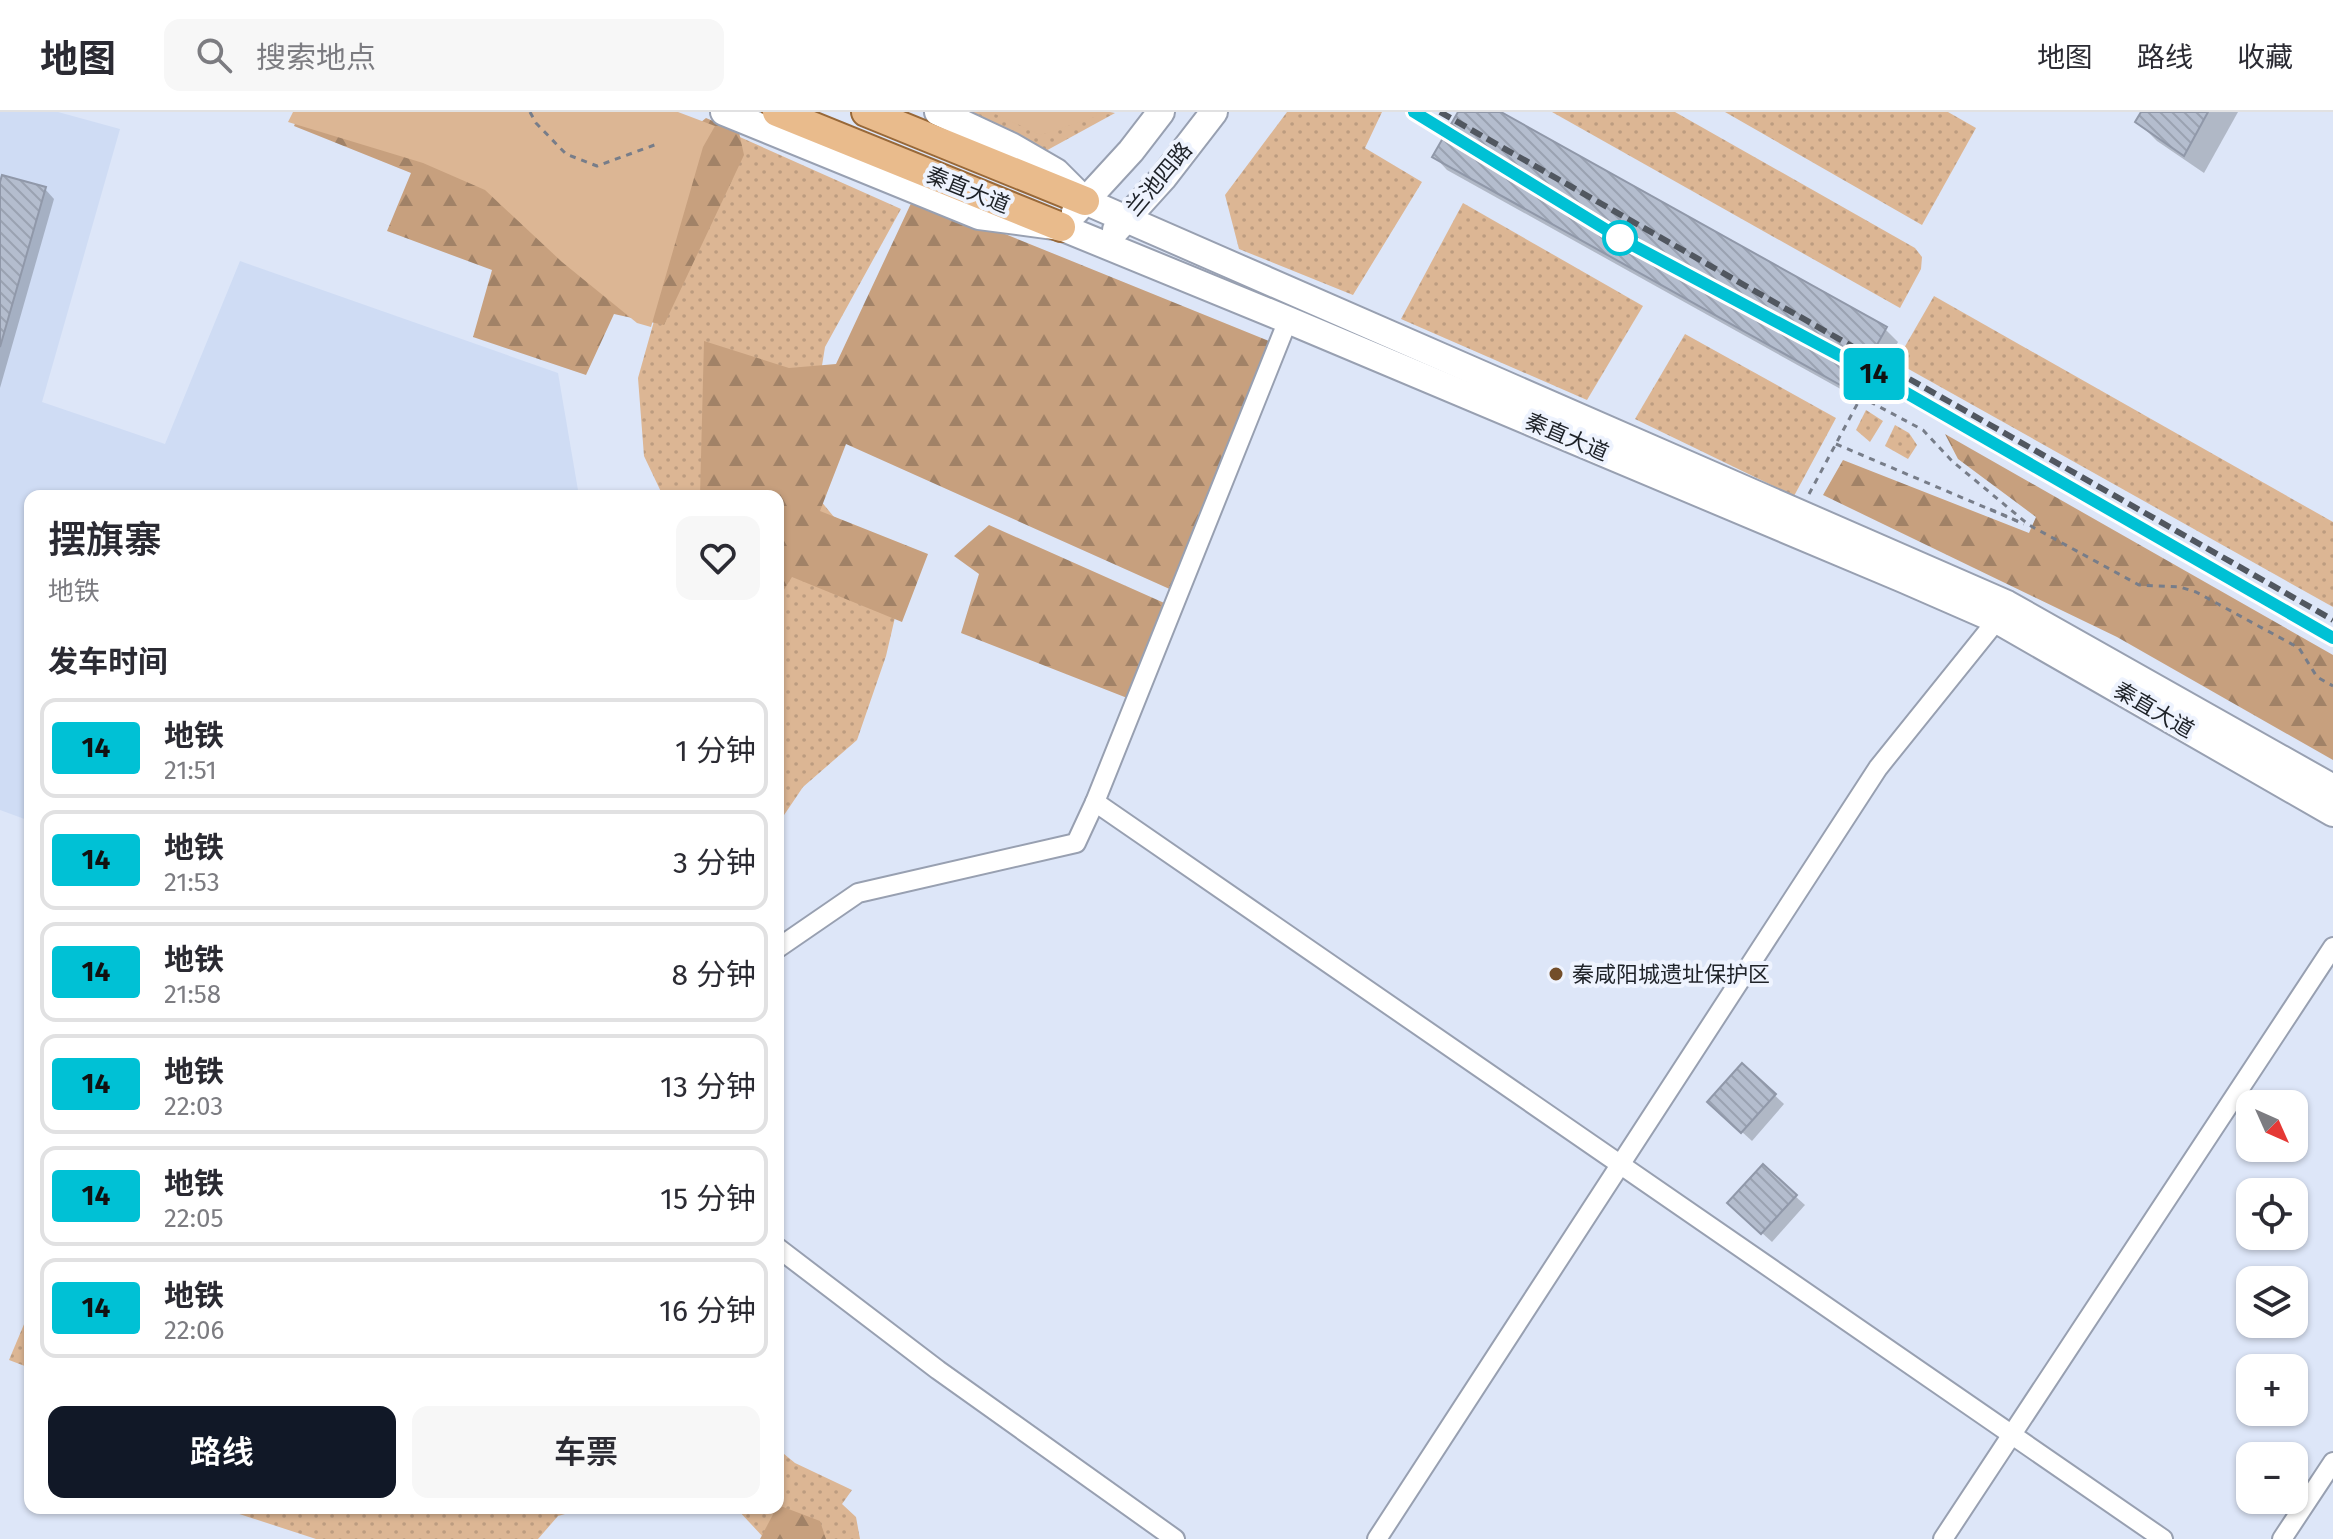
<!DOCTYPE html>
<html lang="zh">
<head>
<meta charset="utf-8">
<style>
  :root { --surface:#fff; --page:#f7f7f7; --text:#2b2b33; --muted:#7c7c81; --line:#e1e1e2; --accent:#111827 }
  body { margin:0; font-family:"Fira Sans","Noto Sans SC",sans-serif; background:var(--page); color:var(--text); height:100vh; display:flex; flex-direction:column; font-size:30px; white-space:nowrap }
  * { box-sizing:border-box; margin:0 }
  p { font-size:26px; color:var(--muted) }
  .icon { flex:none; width:44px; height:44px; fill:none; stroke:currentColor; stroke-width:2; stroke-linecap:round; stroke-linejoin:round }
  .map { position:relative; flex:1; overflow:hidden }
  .side { position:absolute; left:24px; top:378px; width:760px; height:1024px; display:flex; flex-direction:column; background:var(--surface); border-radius:16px; box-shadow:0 2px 6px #0004 }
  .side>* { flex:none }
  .badge { padding:0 16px; border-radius:6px; font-size:28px; line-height:52px }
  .needle { width:52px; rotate:135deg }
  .buttons { position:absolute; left:2236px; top:978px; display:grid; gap:16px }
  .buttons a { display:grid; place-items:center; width:72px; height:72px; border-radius:16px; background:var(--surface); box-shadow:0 2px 6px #0004; font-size:40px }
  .map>.badge { position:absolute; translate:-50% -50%; box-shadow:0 0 0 4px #fff }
  h2 { padding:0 24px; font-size:30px; line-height:72px }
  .round { display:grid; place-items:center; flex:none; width:84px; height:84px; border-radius:16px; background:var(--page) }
  .summary { display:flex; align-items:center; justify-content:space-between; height:136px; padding:0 24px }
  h1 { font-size:38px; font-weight:600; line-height:60px }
  .primary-button { display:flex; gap:16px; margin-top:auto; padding:16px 24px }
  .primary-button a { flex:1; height:92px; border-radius:16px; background:var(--accent); color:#fff; font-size:32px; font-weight:600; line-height:92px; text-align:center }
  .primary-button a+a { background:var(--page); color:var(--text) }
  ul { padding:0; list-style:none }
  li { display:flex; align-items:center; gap:24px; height:100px; margin:0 16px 12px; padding:0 8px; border:4px solid var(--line); border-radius:16px }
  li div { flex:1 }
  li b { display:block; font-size:30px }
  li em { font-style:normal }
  li .badge { min-width:88px; font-weight:700; text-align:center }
  header { display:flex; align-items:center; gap:48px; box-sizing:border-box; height:112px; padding:0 40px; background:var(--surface); border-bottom:2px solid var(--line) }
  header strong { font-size:38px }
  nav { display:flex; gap:44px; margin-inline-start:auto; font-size:28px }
  .search { width:560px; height:72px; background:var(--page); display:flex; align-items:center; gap:20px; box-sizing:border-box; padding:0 28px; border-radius:16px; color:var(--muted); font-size:30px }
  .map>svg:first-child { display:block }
  .built { fill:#cfdcf4 }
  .grass { fill:url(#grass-dots) }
  .forest { fill:url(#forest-firs) }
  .green { fill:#dcb694 }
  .shadow { fill:#0003 }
  .building { fill:url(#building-back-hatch); stroke:#9098a9; stroke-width:2 }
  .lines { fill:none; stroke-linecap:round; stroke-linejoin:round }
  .street-casing { stroke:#98a0b1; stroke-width:22 }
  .secondary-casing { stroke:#98a0b1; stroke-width:30 }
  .primary-casing { stroke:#986838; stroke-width:32 }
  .path { stroke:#777d89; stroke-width:3; stroke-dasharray:6 6; stroke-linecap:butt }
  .street { stroke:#fff; stroke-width:18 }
  .secondary { stroke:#fff; stroke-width:26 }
  .primary { stroke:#e9bb8c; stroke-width:28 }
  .rail { stroke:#515760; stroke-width:6; stroke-dasharray:12 6; stroke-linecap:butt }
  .line-casing { stroke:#fff; stroke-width:18 }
  .line { stroke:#00c1d5; stroke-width:12 }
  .stop-dot { fill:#fff; stroke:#00c1d5; stroke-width:4 }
  .poi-dot { fill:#734e2a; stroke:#eef3fe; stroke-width:3 }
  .labels { text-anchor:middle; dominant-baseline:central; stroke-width:8; stroke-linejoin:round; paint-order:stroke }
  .street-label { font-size:22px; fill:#1e2228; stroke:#eef3fe }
  .poi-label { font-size:22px; fill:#1e2228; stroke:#eef3fe; text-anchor:start }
</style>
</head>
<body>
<header>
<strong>地图</strong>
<div class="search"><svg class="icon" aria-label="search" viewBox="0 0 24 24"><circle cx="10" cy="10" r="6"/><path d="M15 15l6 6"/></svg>搜索地点</div>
<nav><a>地图</a><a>路线</a><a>收藏</a></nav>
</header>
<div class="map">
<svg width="2333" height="1427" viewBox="0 0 2333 1427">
  <defs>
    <pattern id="grass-dots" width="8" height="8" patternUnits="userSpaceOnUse" patternTransform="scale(2)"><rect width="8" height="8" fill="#dcb694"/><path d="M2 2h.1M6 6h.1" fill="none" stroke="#bc9c80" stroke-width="1.8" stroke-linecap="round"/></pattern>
    <pattern id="forest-firs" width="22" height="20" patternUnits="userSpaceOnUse" patternTransform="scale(2)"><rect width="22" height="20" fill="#c7a07e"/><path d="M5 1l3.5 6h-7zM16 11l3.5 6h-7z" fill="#a18267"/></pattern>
    <pattern id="building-back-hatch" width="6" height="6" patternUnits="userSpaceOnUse" patternTransform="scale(2)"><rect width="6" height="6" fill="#b4bdce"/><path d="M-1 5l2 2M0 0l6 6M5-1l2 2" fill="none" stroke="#9aa2b1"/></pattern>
  </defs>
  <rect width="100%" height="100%" fill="#dde6f8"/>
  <polygon class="built" points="0,0 58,0 120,17 42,290 165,332 240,149 558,261 579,384 30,384 30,709 0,698"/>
  <g class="grass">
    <polygon points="951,0 1110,0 1115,1 1042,41"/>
    <polygon points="1287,0 1382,0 1365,36 1422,70 1353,183 1239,137 1225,83"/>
    <polygon points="1552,0 1675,0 1915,136 1922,145 1921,157 1900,196"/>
    <polygon points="1725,0 1948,0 1976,16 1922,113"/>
    <polygon points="715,14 901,97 825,235 815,297 811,377 834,405 910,441 886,544 857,628 803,675 778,712 778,384 663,384 644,344 638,266 703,35"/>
    <polygon points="1463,91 1643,194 1587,288 1401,207"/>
    <polygon points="1934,184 2333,410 2333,495 1896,250"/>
    <polygon points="1685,222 1836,306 1794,384 1635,307"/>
    <polygon points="1866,298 1883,309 1870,330 1856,318"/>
    <polygon points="1895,313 1909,321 1917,333 1908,347 1885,334"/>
    <polygon points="30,1198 30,1256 9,1248"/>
    <polygon points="778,1337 795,1351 852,1378 842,1392 856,1405 860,1427 765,1427 736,1396 778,1396"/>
    <polygon points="221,1396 586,1396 558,1404 538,1427 316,1427"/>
  </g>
  <g class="forest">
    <polygon points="300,0 655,48 706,6 739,20 744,43 664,213 614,202 586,263 473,225 492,158 387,119 411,61 294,14"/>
    <polygon points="914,85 1281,234 1183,483 846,332 820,399 928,442 902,510 792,465 778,487 778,384 700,384 704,229 789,256 836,252"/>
    <polygon points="1945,322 2333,543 2333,648 2117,525 1823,383 1843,348 2029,421 2036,405 1958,347"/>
    <polygon points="989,413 1171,494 1140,591 961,521 979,462 954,444"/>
    <polygon points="778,1393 820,1409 826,1427 760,1427"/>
  </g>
  <g class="green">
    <polygon points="293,0 678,0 715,14 703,35 651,215 637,211 562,150 485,78 423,51 288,10"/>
    <polygon points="991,0 1098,0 1095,5 1041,23"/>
  </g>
  <g class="shadow">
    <polygon points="1460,0 1497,0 1885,217 1898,230 1864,290 1447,58 1435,45"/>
    <polygon points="2144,0 2238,0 2204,61 2157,29 2138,10"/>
    <polygon points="0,77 45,77 54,87 0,276"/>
    <polygon points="1743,954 1784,992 1752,1029 1719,999"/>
    <polygon points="1795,1084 1805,1093 1772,1130 1739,1100"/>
  </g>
  <g class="building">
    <polygon points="1458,0 1501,0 1887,215 1851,279 1432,45"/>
    <polygon points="2141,0 2208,0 2184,44 2135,10"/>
    <polygon points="2,63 46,75 0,235 0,70"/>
    <polygon points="1742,951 1776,982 1741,1021 1707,990"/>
    <polygon points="1763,1052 1797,1083 1761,1122 1727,1091"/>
  </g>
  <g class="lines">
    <g class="street-casing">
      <g id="street">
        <polyline points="1288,208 1095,690 2163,1427"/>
        <polyline points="778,836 858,781 1076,731 1095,690"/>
        <polyline points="778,1136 938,1258 1175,1427"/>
        <polyline points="1377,1427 1878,656 1997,508"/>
        <polyline points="1943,1427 2333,835"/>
        <polyline points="2282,1427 2333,1350"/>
      </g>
    </g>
    <g class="secondary-casing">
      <g id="secondary">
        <polyline points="724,0 979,104 1061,115 1288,208 1903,467 1997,508 2333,701"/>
        <polyline points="938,0 1011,34 1056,60 1085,89 2007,492 2333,676"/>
        <polyline points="1075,100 1131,39 1161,0"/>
        <polyline points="1116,118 1163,66 1214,0"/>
      </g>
    </g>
    <g class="primary-casing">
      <g id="primary">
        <polyline points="777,0 1061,115"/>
        <polyline points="866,0 1085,89"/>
      </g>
    </g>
    <g class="path">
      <polyline points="530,0 536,11 566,42 597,54 657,32"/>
      <polyline points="1836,332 2024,412"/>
      <polyline points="1809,382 1861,285 1923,318 1952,349 2029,413 2139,473 2180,475 2196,480 2299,536 2317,565 2333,574"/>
      <polyline points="1990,397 2022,411"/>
    </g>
    <use href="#street" class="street"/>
    <use href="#secondary" class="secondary"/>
    <use href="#primary" class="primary"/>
    <g class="rail">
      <polyline points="1414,0 1623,128 1863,256 2333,526"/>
      <polyline points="1440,0 2333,508"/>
    </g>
  </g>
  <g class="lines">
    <g class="line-casing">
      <polyline id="line" points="1414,0 1623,128 1863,256 2333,526"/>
    </g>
    <use href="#line" class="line"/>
  </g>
  <circle class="stop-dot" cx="1620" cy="126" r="16"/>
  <circle class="poi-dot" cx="1556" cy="862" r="8"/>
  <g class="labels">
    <g class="street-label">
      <text transform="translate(1159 67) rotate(-50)">兰池四路</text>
      <text transform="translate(968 78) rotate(22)">秦直大道</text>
      <text transform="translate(1567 325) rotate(23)">秦直大道</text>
      <text transform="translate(2154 598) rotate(30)">秦直大道</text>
    </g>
    <g class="poi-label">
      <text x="1572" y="862">秦咸阳城遗址保护区</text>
    </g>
  </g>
</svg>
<div class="buttons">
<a><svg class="needle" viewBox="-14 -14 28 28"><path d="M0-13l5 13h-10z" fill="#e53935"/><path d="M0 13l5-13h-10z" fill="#7c7c81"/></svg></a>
<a><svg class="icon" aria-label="locate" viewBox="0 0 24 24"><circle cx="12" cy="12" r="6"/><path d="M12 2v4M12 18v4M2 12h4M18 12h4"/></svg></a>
<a><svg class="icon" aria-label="layers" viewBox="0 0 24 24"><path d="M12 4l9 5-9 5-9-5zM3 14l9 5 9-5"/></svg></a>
<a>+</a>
<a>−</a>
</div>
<b class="badge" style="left:1874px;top:262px;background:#00c1d5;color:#111">14</b>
<section class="side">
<div class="summary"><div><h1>摆旗寨</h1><p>地铁</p></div><a class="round"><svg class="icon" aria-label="heart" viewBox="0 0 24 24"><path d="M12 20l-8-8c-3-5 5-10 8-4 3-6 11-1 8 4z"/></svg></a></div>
<h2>发车时间</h2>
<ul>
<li><span class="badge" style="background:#00c1d5;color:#111">14</span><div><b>地铁</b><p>21:51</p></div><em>1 分钟</em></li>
<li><span class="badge" style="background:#00c1d5;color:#111">14</span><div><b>地铁</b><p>21:53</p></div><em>3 分钟</em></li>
<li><span class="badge" style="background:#00c1d5;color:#111">14</span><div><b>地铁</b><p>21:58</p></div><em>8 分钟</em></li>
<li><span class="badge" style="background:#00c1d5;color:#111">14</span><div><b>地铁</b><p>22:03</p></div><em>13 分钟</em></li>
<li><span class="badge" style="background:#00c1d5;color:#111">14</span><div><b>地铁</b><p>22:05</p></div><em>15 分钟</em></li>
<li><span class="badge" style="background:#00c1d5;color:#111">14</span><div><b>地铁</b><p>22:06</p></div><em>16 分钟</em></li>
</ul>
<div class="primary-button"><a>路线</a><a>车票</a></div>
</section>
</div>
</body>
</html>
